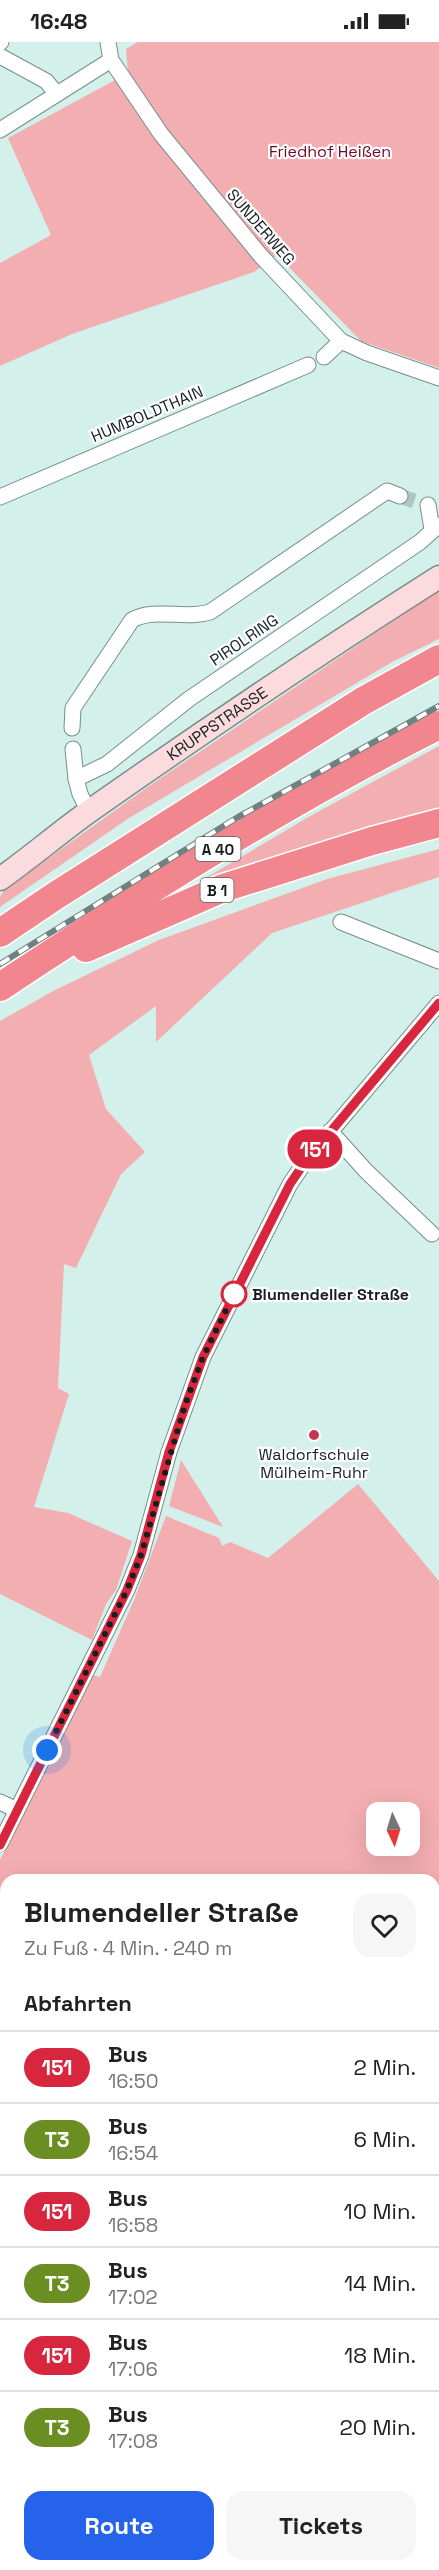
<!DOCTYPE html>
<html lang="de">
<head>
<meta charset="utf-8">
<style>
  :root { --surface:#fff; --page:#f6f6f6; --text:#222; --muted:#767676; --line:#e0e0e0; --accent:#2563eb }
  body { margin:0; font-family:"Space Grotesk",sans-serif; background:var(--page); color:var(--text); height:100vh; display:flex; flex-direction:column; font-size:22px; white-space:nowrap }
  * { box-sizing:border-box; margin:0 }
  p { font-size:20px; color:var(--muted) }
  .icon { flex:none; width:33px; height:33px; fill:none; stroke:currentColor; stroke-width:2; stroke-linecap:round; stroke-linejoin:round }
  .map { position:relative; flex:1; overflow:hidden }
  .sheet { position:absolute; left:0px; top:1832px; width:440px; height:698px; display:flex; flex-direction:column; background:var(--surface); border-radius:18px 18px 0 0; box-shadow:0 6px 24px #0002 }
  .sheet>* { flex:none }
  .badge { padding:0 12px; border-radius:20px; font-size:21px; line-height:39px }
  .needle { width:39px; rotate:176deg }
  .fabs { position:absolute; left:366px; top:1760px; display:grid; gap:12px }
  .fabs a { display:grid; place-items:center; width:54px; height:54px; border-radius:12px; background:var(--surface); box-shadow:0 6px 24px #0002; font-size:30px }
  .you { position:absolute; width:30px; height:30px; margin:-15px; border:4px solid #fff; border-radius:50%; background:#1a73e8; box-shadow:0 0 0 9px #1a73e833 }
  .map>.badge { position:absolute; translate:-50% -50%; box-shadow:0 0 0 3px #fff }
  h2 { padding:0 24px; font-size:22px; line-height:54px }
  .round { display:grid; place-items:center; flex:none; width:63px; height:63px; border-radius:18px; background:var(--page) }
  .overview { display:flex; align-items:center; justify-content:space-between; height:102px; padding:0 24px }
  h1 { font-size:28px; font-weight:700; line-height:45px }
  .primary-button { display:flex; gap:12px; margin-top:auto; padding:12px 24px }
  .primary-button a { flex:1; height:69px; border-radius:18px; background:var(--accent); color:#fff; font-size:24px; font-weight:700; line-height:69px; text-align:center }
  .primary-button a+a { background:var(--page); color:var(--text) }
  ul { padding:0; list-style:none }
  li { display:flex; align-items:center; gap:18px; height:72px; padding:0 24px; border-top:2px solid var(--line) }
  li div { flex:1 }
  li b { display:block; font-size:22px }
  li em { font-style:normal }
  li .badge { min-width:66px; font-weight:700; text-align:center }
  .status { display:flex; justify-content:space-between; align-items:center; height:42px; padding:0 30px; background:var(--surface); direction:ltr }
  .status svg { height:16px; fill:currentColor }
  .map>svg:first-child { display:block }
  .green { fill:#f3aeb1; fill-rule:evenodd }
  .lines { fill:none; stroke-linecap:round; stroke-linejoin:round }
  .street-tunnel { stroke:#aec6c2; stroke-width:15; stroke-dasharray:15 8; stroke-linecap:butt }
  .street-casing { stroke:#768f8b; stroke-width:17 }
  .secondary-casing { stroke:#768f8b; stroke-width:25 }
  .highway-casing { stroke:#fff; stroke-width:31 }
  .street { stroke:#fff; stroke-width:15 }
  .secondary { stroke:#fbdbdd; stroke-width:22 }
  .highway { stroke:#f2868e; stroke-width:28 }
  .rail-casing { stroke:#6f827f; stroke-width:6 }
  .rail { stroke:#fff; stroke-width:4; stroke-dasharray:11; stroke-linecap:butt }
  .line-casing { stroke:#fff; stroke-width:14 }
  .line { stroke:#d7263d; stroke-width:9 }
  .walk { stroke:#151f1e; stroke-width:6; stroke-dasharray:0 10.8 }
  .stop-dot { fill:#fff; stroke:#d7263d; stroke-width:3 }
  .poi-dot { fill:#c7374e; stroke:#fff; stroke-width:2 }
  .labels { text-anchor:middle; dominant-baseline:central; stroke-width:4.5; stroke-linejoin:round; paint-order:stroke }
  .shield { fill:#fff; stroke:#5b6262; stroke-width:1.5 }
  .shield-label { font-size:15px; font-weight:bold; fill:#151f1e }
  .park-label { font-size:16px; fill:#700721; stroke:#fff }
  .street-label { font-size:16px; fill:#151f1e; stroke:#fff }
  .stop-label { font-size:16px; font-weight:bold; fill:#151f1e; stroke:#fff; text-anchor:start }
  .poi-label { font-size:16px; fill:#151f1e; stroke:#fff }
</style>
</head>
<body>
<div class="status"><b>16:48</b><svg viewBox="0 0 49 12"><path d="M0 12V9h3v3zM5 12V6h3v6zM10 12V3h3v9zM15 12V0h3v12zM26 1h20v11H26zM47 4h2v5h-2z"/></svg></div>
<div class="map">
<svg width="439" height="2528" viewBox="0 0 439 2528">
  <rect width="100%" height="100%" fill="#d4f0eb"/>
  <g class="green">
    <polygon points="138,0 439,0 439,326 361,299 277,213 254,230 72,292 0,324 0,221 51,193 8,96 128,31 126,7"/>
    <polygon points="439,548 439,597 392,620 129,776 0,865 0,855 4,848 149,744"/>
    <polygon points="439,704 439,768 160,863 312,773"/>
    <polygon points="439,807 439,835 272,891 156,1000 156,964 89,1013 106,1067 145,1110 121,1132 76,1226 64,1222 58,1346 69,1352 34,1465 68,1471 132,1499 116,1548 106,1562 92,1598 0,1552 0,979 55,948 159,898 327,837"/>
    <polygon points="181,1418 223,1485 169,1464"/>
    <path d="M358 1442 439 1539V1924L434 1928V1838H6V2125L0 2127V1818L93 1633 100 1635 134 1558 166 1474 219 1496 222 1504 230 1500 268 1516ZM376 1770H410V1803H376Z"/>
  </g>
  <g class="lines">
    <polyline class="street-tunnel" points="400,454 420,461"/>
    <g class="street-casing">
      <g id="street">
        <polyline points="108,0 111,18 161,92 261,214 341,299 367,311 439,336"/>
        <polyline points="0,1 1,0"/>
        <polyline points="0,14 46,39 57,52"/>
        <polyline points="0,88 111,18"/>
        <polyline points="324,315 341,299"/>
        <polyline points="0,455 308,323"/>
        <polyline points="428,463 432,487"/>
        <path d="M72 686 73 666 132 578C155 565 185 578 210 570L387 449 400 454"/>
        <polyline points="73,707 76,737 107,722 189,657 420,500 439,483"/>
        <polyline points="76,737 80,752 89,770"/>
        <polyline points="341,880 439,919"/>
        <polyline points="330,1089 366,1129 432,1192"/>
        <polyline points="0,1760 17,1768"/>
        <polyline points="0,1802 127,1548 141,1513 169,1410 203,1315 290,1142 305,1120 439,961"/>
        <polyline points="434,2137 439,2133"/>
        <polyline points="41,2528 45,2523"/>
      </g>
    </g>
    <g class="secondary-casing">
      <g id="secondary">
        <path id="s1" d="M0 837C31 815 60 790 91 768 205 688 321 610 439 535"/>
        <polyline points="0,2526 2,2528"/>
      </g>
    </g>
    <g class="highway-casing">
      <g id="highway">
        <polyline points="0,891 55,854 363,659 439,617"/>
        <polyline points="86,906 223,846 372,799 439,781"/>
        <path d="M0 945C142 851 287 760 439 683"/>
      </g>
    </g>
    <use href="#street" class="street"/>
    <use href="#secondary" class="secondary"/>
    <use href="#highway" class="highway"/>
    <g class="rail-casing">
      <polyline id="rail" points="0,922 238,775 439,664"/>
    </g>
    <use href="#rail" class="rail"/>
  </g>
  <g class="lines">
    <g class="line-casing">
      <polyline id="line" points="0,1803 127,1548 141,1513 169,1410 203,1315 290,1142 305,1120 439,961"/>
    </g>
    <use href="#line" class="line"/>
    <polyline class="walk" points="47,1708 127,1548 141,1513 185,1363 203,1315 234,1252"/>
  </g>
  <circle class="stop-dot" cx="234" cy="1252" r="12"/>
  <circle class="poi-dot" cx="314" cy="1393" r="6"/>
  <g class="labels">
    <g class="shield">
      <rect x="195.5" y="795" width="45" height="24" rx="4.5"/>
      <rect x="200.5" y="836" width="33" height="24" rx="4.5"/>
    </g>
    <g class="shield-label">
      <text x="218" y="807">A 40</text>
      <text x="217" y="848">B 1</text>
    </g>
    <g class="park-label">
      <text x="330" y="109">Friedhof Heißen</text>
    </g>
    <g class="street-label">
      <text transform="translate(261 185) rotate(49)">SUNDERWEG</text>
      <text transform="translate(147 372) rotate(-23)">HUMBOLDTHAIN</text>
      <text transform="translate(244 598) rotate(-34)">PIROLRING</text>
      <text stroke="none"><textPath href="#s1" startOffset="267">KRUPPSTRASSE</textPath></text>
    </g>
    <g class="stop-label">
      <text x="252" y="1252">Blumendeller Straße</text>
    </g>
    <g class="poi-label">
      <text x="314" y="1412">Waldorfschule<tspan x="314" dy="18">Mülheim-Ruhr</tspan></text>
    </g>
  </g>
</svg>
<div class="fabs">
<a><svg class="needle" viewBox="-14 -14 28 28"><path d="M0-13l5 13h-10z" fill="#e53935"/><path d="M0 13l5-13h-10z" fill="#767676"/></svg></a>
</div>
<div class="you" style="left:47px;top:1708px"></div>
<b class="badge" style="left:315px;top:1107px;background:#d7263d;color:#fff">151</b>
<section class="sheet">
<div class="overview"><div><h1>Blumendeller Straße</h1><p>Zu Fuß · 4 Min. · 240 m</p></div><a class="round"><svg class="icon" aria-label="heart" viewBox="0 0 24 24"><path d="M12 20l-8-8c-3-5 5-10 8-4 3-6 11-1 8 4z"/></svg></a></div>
<h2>Abfahrten</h2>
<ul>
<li><span class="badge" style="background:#d7263d;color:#fff">151</span><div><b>Bus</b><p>16:50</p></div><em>2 Min.</em></li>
<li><span class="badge" style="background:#6b8e23;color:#fff">T3</span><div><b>Bus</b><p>16:54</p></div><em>6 Min.</em></li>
<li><span class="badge" style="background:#d7263d;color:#fff">151</span><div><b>Bus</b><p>16:58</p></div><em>10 Min.</em></li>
<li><span class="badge" style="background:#6b8e23;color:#fff">T3</span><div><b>Bus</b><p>17:02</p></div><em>14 Min.</em></li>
<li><span class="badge" style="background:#d7263d;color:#fff">151</span><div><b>Bus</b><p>17:06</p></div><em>18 Min.</em></li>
<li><span class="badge" style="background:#6b8e23;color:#fff">T3</span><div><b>Bus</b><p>17:08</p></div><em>20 Min.</em></li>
</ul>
<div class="primary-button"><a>Route</a><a>Tickets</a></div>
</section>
</div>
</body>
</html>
